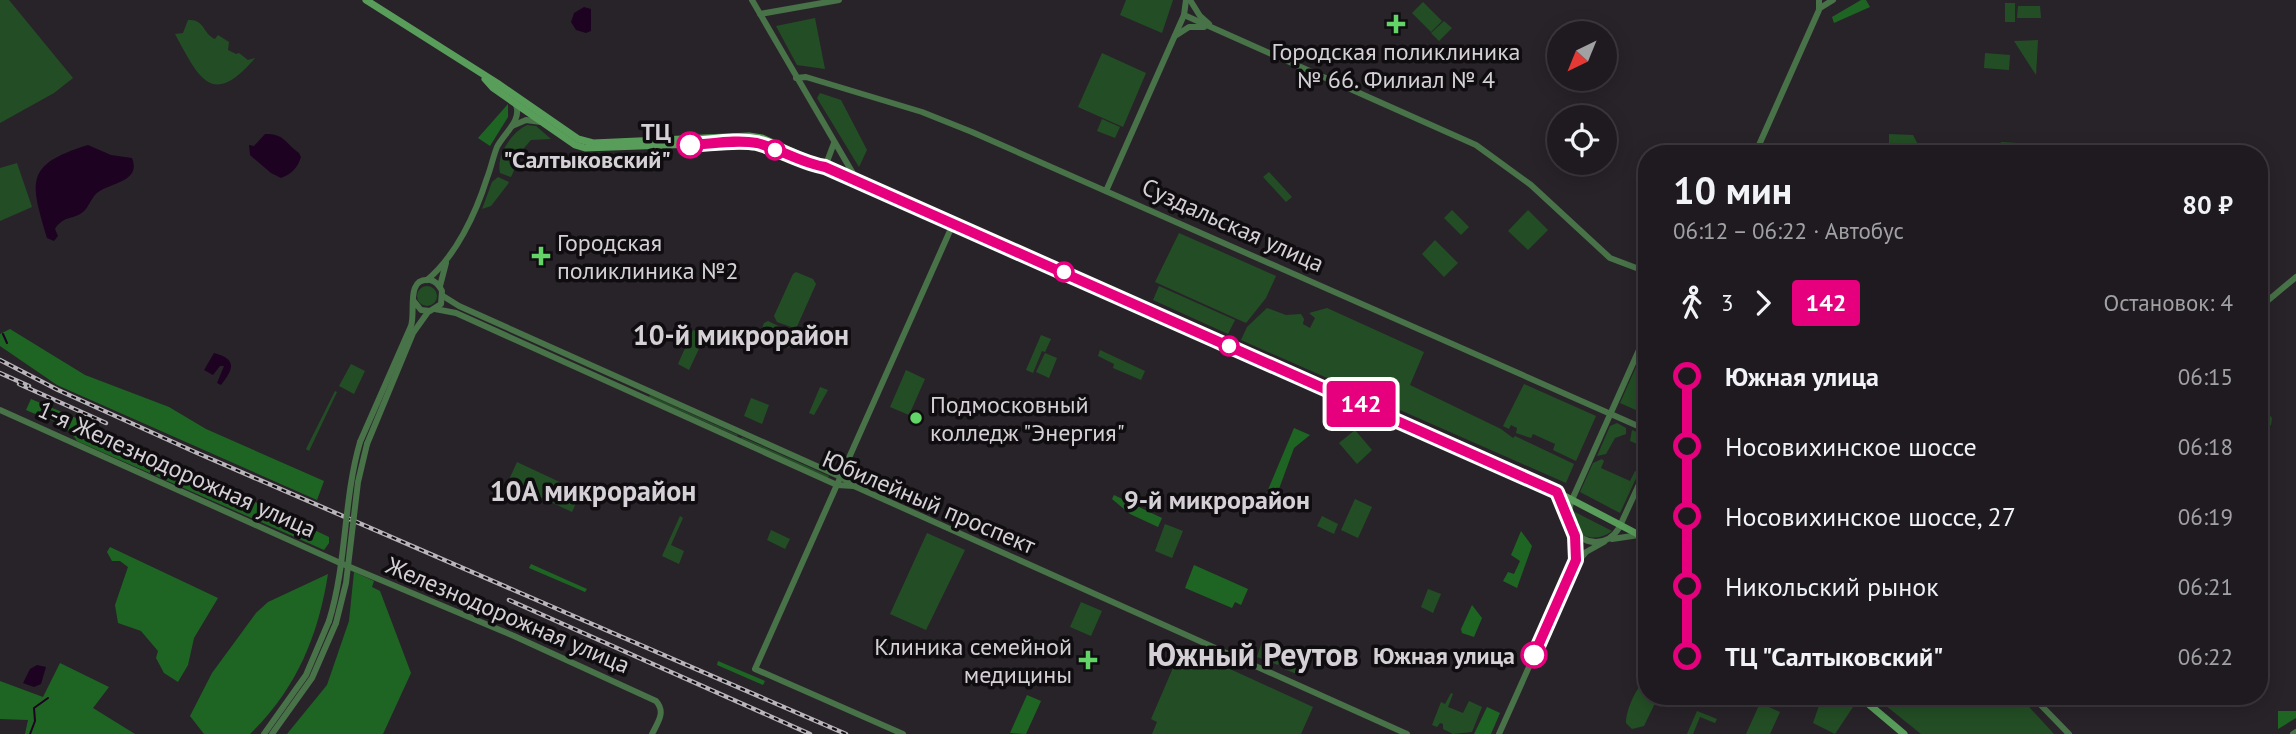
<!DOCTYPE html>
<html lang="ru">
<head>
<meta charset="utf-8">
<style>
  :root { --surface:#1e1a1f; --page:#262328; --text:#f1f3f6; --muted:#a1a1a4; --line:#3c383d }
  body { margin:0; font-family:"PT Sans",sans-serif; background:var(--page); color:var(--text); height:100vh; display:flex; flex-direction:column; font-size:26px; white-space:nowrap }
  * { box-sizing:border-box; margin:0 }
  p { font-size:23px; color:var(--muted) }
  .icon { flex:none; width:38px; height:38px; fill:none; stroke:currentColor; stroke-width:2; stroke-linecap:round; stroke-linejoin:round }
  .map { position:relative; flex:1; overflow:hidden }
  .panel { position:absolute; left:1638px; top:145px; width:630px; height:560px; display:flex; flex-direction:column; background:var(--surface); border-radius:28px; box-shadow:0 4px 18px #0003,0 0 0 2px var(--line) }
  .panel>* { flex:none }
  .badge { padding:0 14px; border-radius:5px; font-size:24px; line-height:46px }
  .needle { width:46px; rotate:223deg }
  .fabs { position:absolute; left:1547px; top:21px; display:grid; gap:14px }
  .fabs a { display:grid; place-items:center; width:70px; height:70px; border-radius:50%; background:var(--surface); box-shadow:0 4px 18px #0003,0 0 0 2px var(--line); font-size:35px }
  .map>.badge { position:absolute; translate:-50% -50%; box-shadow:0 0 0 4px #fff }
  .legs { display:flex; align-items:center; gap:10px; height:77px; padding:0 35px; font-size:23px }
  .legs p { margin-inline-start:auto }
  .summary { display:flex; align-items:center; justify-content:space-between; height:119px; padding:0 35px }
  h1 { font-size:38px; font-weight:600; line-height:52px }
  ul { padding:0 35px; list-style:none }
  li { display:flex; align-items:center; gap:24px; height:70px; font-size:26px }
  li i { display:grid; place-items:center; width:10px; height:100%; margin:0 9px; background:currentColor }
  li i::after { content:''; width:18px; height:18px; margin:-9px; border:5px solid; border-radius:50%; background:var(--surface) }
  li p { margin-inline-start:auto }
  li:first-child i { background:linear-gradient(#0000 50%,currentColor 0) }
  li:last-child i { background:linear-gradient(currentColor 50%,#0000 0) }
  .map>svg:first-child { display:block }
  .green { fill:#234e25 }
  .forest { fill:#1e6524 }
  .water { fill:#1d0222 }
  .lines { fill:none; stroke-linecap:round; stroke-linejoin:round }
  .stream { stroke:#1d0222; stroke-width:2 }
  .tertiary { stroke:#487248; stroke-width:6 }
  .secondary { stroke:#589e5a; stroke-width:7 }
  .rail-casing { stroke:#b8b4b9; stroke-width:4.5 }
  .rail { stroke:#100d10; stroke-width:2; stroke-dasharray:5; stroke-linecap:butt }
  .tertiary-bridge { stroke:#487248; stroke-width:6 }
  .line-1-casing { stroke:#fff; stroke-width:16 }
  .line-1 { stroke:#e6007e; stroke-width:10 }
  .poi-dot { fill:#63d468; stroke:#100d10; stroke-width:2.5 }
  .stop-1-dot { fill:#fff; stroke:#e6007e; stroke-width:3.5 }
  .labels { text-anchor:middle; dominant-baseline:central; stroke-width:7; stroke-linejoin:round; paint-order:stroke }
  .poi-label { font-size:24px; fill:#d4d0d5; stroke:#100d10; text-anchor:start }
  .stop-label { font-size:24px; font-weight:bold; fill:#d4d0d5; stroke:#100d10; text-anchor:end }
  .street-label { font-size:24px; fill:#d4d0d5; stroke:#100d10 }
  .neighbourhood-label { font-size:26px; font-weight:bold; fill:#d4d0d5; stroke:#100d10 }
  .quarter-label { font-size:28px; font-weight:bold; fill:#d4d0d5; stroke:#100d10 }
  .district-label { font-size:32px; font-weight:bold; fill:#d4d0d5; stroke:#100d10 }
</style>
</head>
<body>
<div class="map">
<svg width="2296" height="734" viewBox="0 0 2296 734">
  <rect width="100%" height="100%" fill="#282329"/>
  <g class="green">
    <polygon points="0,0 9,0 73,78 54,93 0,123"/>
    <polygon points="1126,0 1173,0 1162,33 1120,15"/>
    <polygon points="1423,2 1442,21 1431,32 1412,13"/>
    <rect x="2005" y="3" width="10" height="19"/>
    <polygon points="2040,6 2041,18 2017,18 2018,6"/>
    <polygon points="815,18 825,69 797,65 776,26"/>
    <path d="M188 20C205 19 202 33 215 39L218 35 229 42 228 50 236 54 239 53 248 60 255 58C212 109 199 78 175 34L183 33Z"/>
    <polygon points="1444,21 1452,28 1439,41 1431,33"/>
    <polygon points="2038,40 2036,75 2014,41"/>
    <polygon points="1102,53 1146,73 1123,127 1078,107"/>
    <polygon points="1985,53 2010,55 2009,70 1984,68"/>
    <polygon points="820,93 841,100 867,150 859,167 817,98"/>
    <polygon points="1102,119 1120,127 1115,138 1097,131"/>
    <path d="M527 125 536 126 551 139 531 140 524 148 511 177 500 173C496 155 511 133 527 125Z"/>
    <polygon points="1889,134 1913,135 1923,154 1889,154"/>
    <polygon points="2001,142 2035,144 2035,154 1999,154"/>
    <polygon points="17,163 32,207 0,221 0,168"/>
    <polygon points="1269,172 1292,197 1286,202 1263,177"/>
    <polygon points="498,177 509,182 508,184 491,206 482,209 492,182"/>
    <polygon points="1452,210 1469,227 1461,235 1444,218"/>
    <polygon points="1528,210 1548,230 1528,250 1508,231"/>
    <polygon points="1179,233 1276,276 1266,298 1246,323 1155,282"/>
    <polygon points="1435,240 1458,263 1444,277 1422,254"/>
    <polygon points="796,272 813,279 816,284 795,331 794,328 777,322 774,316 793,274"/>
    <circle cx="427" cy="296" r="10"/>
    <polygon points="1159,286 1235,320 1228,334 1153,300"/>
    <polygon points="1267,308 1286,315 1301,314 1304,319 1303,324 1310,328 1315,318 1309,313 1327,308 1424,352 1410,385 1501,429 1513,438 1515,436 1574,464 1566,483 1241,340 1247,327"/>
    <polygon points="768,321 793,333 795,337 790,347 786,348 761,337 760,333 764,323"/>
    <polygon points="698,327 705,330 703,334 705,336 689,370 678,364 693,330 696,331"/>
    <polygon points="1041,335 1051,339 1045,352 1042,351 1033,373 1026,370"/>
    <polygon points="1647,342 1647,415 1620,403"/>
    <polygon points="1100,350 1145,371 1141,380 1113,368 1114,364 1098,356"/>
    <polygon points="1045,353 1057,358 1049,378 1036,372"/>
    <polygon points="351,364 365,371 354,394 339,386"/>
    <polygon points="906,370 925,379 909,415 890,407"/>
    <polygon points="1524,384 1596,416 1576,461 1553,450 1555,444 1533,434 1531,438 1516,433 1517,428 1511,425 1509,429 1503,426"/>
    <polygon points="820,387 828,390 814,415 809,413"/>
    <polygon points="335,391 337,392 309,451 306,449"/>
    <polygon points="650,395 738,435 737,436 649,397"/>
    <polygon points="751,398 769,405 762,424 744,416"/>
    <polygon points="2259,411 2268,413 2272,418 2271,425 2264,431 2259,431"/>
    <polygon points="1617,423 1626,428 1626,434 1615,438 1606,454 1597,456 1610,426"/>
    <polygon points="1355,430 1372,450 1357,464 1339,443"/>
    <polygon points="1632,430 1647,436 1647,448 1630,441"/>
    <polygon points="742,437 829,476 828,478 741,438"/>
    <polygon points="1602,459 1604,461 1601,468 1630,481 1635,471 1639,472 1620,513 1580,492 1593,463"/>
    <polygon points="517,462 581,492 572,512 508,482"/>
    <polygon points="1355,499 1372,507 1358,538 1341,530"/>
    <path d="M1571 510 1612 531C1592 546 1570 534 1571 510Z"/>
    <polygon points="680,516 683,518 671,545 684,551 679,564 662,556"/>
    <polygon points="1322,516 1338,524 1334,534 1317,526"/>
    <polygon points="1165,524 1183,531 1172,558 1155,551"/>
    <polygon points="771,530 790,539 785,549 767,540"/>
    <polygon points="927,533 965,550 926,630 890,614"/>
    <polygon points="1428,589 1441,594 1433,613 1421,607"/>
    <polygon points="1081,602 1102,611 1091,636 1070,627"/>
    <polygon points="1262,641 1284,651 1278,665 1257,657"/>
    <polygon points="1182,647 1313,707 1301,734 1152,734 1157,722 1151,719"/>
    <polygon points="1305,649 1312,653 1302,676 1284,669 1291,653 1301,657"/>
    <path d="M1647 678V696L1658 697 1644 726 1632 729 1626 723C1626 709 1637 686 1647 678Z"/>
    <polygon points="1451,693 1453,694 1448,707 1463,713 1469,701 1482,707 1472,732 1453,734 1443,729 1443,724 1440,723 1437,727 1432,725 1441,702 1445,704"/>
    <polygon points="1822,697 1845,697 1855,704 1835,734 1813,723"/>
    <polygon points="1875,697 2020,697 2054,734 1921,734"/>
    <polygon points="1760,703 1780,712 1770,734 1746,734"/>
    <polygon points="1697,711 1717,719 1715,723 1700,717 1693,734 1687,734"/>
  </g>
  <g class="forest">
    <polygon points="1861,0 1866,0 1870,7 1834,23 1832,17"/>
    <polygon points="508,104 508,117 490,146 478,138"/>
    <polygon points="10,329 85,375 169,407 206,429 324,481 317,500 57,385 0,346 0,334"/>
    <path d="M31 399 100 428 106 444 113 449 169 461 329 537V543L324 550 77 441C67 423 44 418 26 410Z"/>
    <polygon points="1294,428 1310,435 1294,448 1272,508 1262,504"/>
    <polygon points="1114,495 1162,518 1158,527 1130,514 1112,499"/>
    <polygon points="1521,531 1532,546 1517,588 1503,581 1508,572 1514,574 1520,561 1511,555"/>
    <polygon points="110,547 218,598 194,638 188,665 178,682 164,673 156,658 158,651 141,631 118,623 115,605 128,567 120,561 112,561 107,552"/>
    <polygon points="531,564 587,589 585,592 529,568"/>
    <polygon points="1194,565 1248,589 1241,605 1235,602 1232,608 1185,588"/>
    <polygon points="354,572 374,581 372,587 380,591 411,673 383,734 287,734 327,685 349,621"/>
    <path d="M328 574C318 637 296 689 250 734H204L190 716 212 673 256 613 268 602Z"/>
    <polygon points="1472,605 1482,618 1474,637 1462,633 1461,629"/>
    <polygon points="718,661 765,681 763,685 717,665"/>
    <polygon points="60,663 109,687 93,708 135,734 25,734 28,720 0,719 0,681 43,697"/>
    <polygon points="1027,695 1041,701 1026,734 1010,733"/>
    <polygon points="1487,707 1500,713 1491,734 1474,734"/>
    <polygon points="2278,711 2296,711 2296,718 2278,729"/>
  </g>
  <g class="water">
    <polygon points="584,7 591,9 591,31 586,33 576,30 571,22 574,13"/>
    <path d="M265 134C285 134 284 142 299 153L301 157C298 167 292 174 281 178L271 173 250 155 249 145 254 146Z"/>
    <path d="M88 145 111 155 132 158C142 182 109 183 97 193 91 198 89 207 83 212 73 220 64 215 55 229L58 236 54 241 47 238C31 182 23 165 88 145Z"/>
    <path d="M214 353C237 359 234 369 221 385L217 383 224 366H220L213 375 204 370Z"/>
    <polygon points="37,665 46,667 41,684 34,687 23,683 30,669"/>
  </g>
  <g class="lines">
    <g class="stream">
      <polyline points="3,334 7,343"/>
      <polyline points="30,734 35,721 34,708 48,698"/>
    </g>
    <g class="tertiary">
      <polyline points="752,0 858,182"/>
      <polyline points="1190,0 1200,16 1209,24"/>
      <polyline points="1820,8 1833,0"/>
      <polyline points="760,14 839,0"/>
      <polyline points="1184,15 1476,145 1531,185 1610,258 1647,272"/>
      <polyline points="1175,36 1189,27 1204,27"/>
      <polyline points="796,78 806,77 922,112 972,132 1647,430"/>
      <polyline points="512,126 526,120 541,122"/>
      <polyline points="1755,154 1819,10 1819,0"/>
      <polyline points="825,167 834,143"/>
      <polyline points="1106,191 1184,15 1186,0"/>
      <path d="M427 280C456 256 476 213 487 178 491 168 493 157 497 147 504 133 522 121 516 105"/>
      <polyline points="440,286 446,263"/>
      <polyline points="443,296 459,306 841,477 853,485"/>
      <polyline points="2259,308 2296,277"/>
      <polyline points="435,309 456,313 837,485 854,486 1407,734"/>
      <path d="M0 410 338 562 514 636 656 701C666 712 658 722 652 734"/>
      <path d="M360 442 411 326C416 312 405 277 430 280 436 281 439 285 442 291L441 304 430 311 421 310 413 300"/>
      <polyline points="367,444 413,333 428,312"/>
      <path d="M1557 492C1565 511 1571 542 1596 542 1606 542 1614 536 1619 528L1647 467"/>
      <polyline points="1568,518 1571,502 1647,332"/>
      <polyline points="1574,534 1577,548 1575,564"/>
      <polyline points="1612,539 1639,535"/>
      <polyline points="2032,696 2069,734"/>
      <polyline points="264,734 306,675 329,621"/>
      <polyline points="272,734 312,678 336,623"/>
      <polyline points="903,734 755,669 953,224"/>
      <polyline points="1499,734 1574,566 1586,552 1604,542"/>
      <polyline points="2293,734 2296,732"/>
    </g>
    <g class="secondary">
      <polyline points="366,0 497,83 578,139 593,143 749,136 762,138 1557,492 1647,539"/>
      <polyline points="485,79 493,88 575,145 585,148 749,142 821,166"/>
      <polyline points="1859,696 1904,734"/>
    </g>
    <g class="rail-casing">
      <g id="rail">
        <polyline points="0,360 58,390 195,452 846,734"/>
        <polyline points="0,373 29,386"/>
        <polyline points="19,384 106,423"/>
        <polyline points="509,600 810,734"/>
      </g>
    </g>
    <use href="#rail" class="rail"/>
    <g class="tertiary-bridge">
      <path d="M329 621C347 563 343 501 360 442"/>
      <polyline points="336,623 346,583 358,482 367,444"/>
    </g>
  </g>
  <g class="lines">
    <g class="line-1-casing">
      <path id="line-1" d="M690 145C711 144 736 139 757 143 780 149 801 163 825 167L1557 492 1575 536 1576 560 1534 655"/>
    </g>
    <use href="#line-1" class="line-1"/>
  </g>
  <g class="poi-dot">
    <path d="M1392.5 13.5h7v7h7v7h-7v7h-7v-7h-7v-7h7z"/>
    <path d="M537.5 245.5h7v7h7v7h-7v7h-7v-7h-7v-7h7z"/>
    <circle cx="916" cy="418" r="7"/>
    <path d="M1084.5 649.5h7v7h7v7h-7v7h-7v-7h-7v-7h7z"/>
  </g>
  <g class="stop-1-dot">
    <circle cx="690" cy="145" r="12"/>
    <circle cx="775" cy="150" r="9"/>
    <circle cx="1064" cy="272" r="9"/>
    <circle cx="1229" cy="346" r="9"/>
    <circle cx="1534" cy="655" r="12"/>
  </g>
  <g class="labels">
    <g class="poi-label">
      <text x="1396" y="51" text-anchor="middle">Городская поликлиника<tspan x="1396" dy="28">№ 66. Филиал № 4</tspan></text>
      <text x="557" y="242">Городская<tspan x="557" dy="28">поликлиника №2</tspan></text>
      <text x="930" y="404">Подмосковный<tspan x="930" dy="28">колледж "Энергия"</tspan></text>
      <text x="1072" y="646" text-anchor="end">Клиника семейной<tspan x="1072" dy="28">медицины</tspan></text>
    </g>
    <g class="stop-label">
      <text x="671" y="131">ТЦ<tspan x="671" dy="28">"Салтыковский"</tspan></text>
      <text x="1515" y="655">Южная улица</text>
    </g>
    <g class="street-label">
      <text transform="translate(1233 225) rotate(24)">Суздальская улица</text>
      <text transform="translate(177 469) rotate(24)">1-я Железнодорожная улица</text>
      <text transform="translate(929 502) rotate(23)">Юбилейный проспект</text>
      <text transform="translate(508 615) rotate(23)">Железнодорожная улица</text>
    </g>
    <g class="neighbourhood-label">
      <text x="1217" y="499">9-й микрорайон</text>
    </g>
    <g class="quarter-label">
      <text x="741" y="334">10-й микрорайон</text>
      <text x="593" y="490">10А микрорайон</text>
    </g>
    <g class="district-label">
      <text x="1253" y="654">Южный Реутов</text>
    </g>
  </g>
</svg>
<div class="fabs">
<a><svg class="needle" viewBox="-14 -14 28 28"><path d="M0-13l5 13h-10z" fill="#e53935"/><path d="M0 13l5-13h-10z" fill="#a1a1a4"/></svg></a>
<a><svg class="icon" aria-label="locate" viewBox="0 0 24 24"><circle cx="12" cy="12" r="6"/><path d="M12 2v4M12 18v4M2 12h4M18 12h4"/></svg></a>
</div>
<b class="badge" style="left:1361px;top:404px;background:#e6007e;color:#fff">142</b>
<section class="panel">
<div class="summary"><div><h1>10 мин</h1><p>06:12 – 06:22 · Автобус</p></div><b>80 ₽</b></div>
<div class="legs"><svg class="icon" aria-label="walk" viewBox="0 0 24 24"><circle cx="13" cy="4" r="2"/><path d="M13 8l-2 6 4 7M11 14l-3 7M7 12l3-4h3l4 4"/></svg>3<svg class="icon" aria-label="forward" viewBox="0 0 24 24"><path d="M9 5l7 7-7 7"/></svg><b class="badge" style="background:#e6007e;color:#fff">142</b><p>Остановок: 4</p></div>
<ul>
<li><i style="color:#e6007e"></i><b>Южная улица</b><p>06:15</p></li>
<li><i style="color:#e6007e"></i><span>Носовихинское шоссе</span><p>06:18</p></li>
<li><i style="color:#e6007e"></i><span>Носовихинское шоссе, 27</span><p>06:19</p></li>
<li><i style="color:#e6007e"></i><span>Никольский рынок</span><p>06:21</p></li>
<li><i style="color:#e6007e"></i><b>ТЦ &quot;Салтыковский&quot;</b><p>06:22</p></li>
</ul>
</section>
</div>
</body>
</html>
